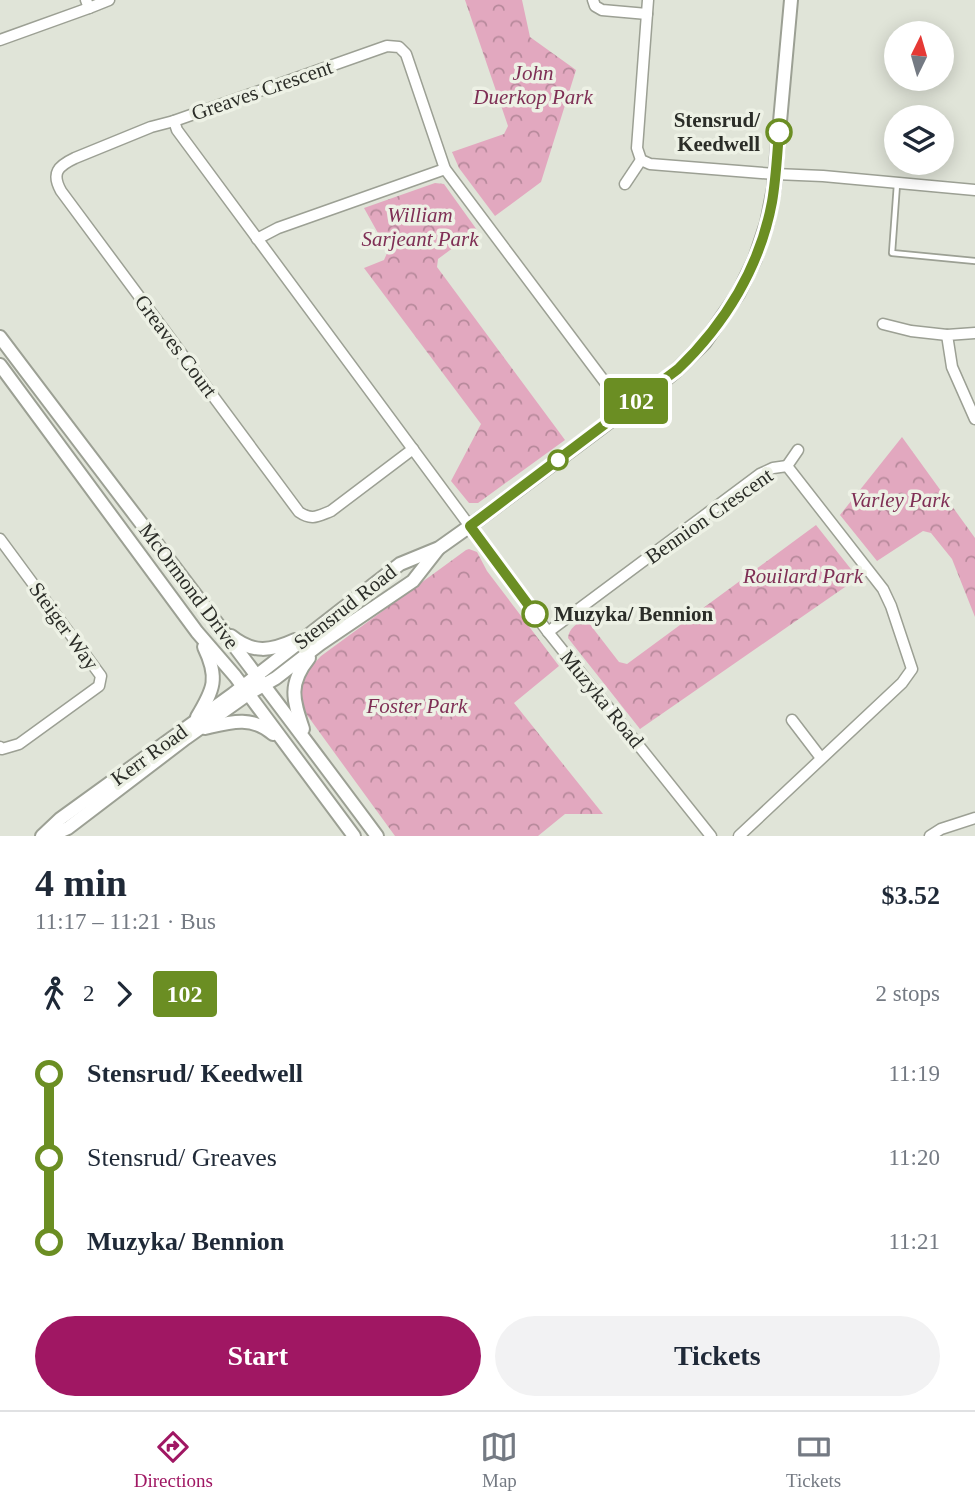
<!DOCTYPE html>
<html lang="en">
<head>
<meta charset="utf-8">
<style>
  :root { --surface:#fff; --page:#f2f2f3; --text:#1f2937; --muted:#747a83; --line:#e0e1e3; --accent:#a01763 }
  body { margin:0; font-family:Georgia,serif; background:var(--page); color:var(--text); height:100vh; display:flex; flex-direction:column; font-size:26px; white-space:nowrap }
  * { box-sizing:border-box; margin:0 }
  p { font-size:23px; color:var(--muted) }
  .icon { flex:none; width:38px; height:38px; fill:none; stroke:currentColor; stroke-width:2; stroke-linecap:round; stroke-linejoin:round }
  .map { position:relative; height:836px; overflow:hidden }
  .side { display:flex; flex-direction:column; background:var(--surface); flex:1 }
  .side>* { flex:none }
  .badge { padding:0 14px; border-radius:5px; font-size:24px; line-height:46px }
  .needle { width:46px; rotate:5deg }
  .tools { position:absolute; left:884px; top:21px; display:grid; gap:14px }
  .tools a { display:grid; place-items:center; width:70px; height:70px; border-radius:50%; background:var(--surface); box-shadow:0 4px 18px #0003; font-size:35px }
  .map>.badge { position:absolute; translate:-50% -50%; box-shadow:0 0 0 4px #fff }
  .legs { display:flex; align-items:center; gap:10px; height:77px; padding:0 35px; font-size:23px }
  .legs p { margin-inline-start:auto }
  .summary { display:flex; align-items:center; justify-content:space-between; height:119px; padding:0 35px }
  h1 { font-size:38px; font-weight:700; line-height:52px }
  .cta { display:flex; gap:14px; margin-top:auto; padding:14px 35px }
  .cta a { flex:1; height:80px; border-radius:42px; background:var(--accent); color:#fff; font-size:28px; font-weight:700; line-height:80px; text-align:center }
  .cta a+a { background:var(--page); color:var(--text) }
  ul { padding:0 35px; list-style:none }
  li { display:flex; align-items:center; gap:24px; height:84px; font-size:26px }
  li i { display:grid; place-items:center; width:10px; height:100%; margin:0 9px; background:currentColor }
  li i::after { content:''; width:18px; height:18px; margin:-9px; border:5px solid; border-radius:50%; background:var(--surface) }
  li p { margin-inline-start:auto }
  li:first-child i { background:linear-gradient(#0000 50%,currentColor 0) }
  li:last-child i { background:linear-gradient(currentColor 50%,#0000 0) }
  .tab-bar { display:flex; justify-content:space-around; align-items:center; height:98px; border-top:2px solid var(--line); background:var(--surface); font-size:19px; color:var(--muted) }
  .tab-bar a { display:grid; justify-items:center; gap:4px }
  .tab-bar .current { color:var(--accent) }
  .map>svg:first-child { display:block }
  .forest { fill:url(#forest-crowns) }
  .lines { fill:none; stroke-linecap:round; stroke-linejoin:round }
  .lane-casing { stroke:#9ca094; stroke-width:8 }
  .street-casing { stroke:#9ca094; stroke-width:13 }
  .secondary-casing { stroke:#9ca094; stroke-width:16 }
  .lane { stroke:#fff; stroke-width:4.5 }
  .street { stroke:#fff; stroke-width:10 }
  .secondary { stroke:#fff; stroke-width:12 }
  .line-1-casing { stroke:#fff; stroke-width:16 }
  .line-1 { stroke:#6b8e23; stroke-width:10 }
  .stop-1-dot { fill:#fff; stroke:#6b8e23; stroke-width:3.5 }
  .labels { text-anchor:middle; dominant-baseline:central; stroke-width:7; stroke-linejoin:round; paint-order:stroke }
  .park-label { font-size:21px; font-style:italic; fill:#7f2f55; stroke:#edf1e5 }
  .street-label { font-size:21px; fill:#2b2d28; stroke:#edf1e5 }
  .stop-label { font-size:21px; font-weight:bold; fill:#2b2d28; stroke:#edf1e5; text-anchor:end }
</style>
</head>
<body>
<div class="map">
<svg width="975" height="836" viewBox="0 0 975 836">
  <defs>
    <pattern id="forest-crowns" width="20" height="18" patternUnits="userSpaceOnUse" patternTransform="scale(1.75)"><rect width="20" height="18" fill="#e2a8bf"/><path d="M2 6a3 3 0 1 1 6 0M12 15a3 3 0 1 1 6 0" fill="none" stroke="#b7899b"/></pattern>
  </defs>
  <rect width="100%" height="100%" fill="#e0e4d8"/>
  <g class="forest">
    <polygon points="465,0 522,0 530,37 576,70 541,182 495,216 459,168 452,152 504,134 508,126"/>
    <polygon points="435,183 444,184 477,230 438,259 437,267 565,440 478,503 469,503 451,481 481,424 364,268 384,260 388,251 364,208"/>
    <polygon points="902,437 975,538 975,617 952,559 931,533 923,531 877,561 840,515"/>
    <path d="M816 525 858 578 640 729 568 638C569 628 577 624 585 618L619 662 627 664Z"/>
    <path d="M469 549 477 552 487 571 559 666 514 703 603 814H565L538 836H395L307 715C296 686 301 678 321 656L466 550Z"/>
  </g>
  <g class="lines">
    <g class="lane-casing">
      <polyline id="lane" points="897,184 892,253 975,261"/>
    </g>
    <g class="street-casing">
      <g id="street">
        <polyline points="86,0 89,8 109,0"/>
        <polyline points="593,0 595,6 602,10 647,14"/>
        <polyline points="648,0 637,148 641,160 650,164 775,174 823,176 975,190"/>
        <polyline points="0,40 89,8"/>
        <path d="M174 121 151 127 75 158C58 166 51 173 61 191L299 512C312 521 318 516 331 511L413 449"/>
        <polyline points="625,184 641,160"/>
        <polyline points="257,239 278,228 445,169"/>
        <polyline points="883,324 911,331 947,335"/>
        <polyline points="975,333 947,335 952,367 975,419"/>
        <polyline points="625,409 445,169 406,54 399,47 387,46 174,121 177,130 548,632 711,836"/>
        <polyline points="787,466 798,450"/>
        <polyline points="0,539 101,676 99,686 19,744 2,749 0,747"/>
        <polyline points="548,632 760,474 773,468 787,466 883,589 891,606 912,669 902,683 739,836"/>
        <polyline points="792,720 821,758"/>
        <polyline points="930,836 941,829 975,818"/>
      </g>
    </g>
    <g class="secondary-casing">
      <g id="secondary">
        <path d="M0 337C126 504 253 669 377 836"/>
        <polyline points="0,365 197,632 235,676 354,836"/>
        <path d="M231 636C253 654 271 651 295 640"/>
        <path d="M197 717C214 689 219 678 204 647"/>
        <path d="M205 728C230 722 251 715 273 734"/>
        <path d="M303 729C293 699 288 684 309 658"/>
        <polyline points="42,836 60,819 233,694 400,564 439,548 470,526 666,379 678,369 705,342 738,294 755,259 767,223 774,188 791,0"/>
        <polyline points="50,836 68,828 186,738 248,694 276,678 320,644 413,581 438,549"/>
      </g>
    </g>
    <use href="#lane" class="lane"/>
    <use href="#street" class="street"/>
    <use href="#secondary" class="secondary"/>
  </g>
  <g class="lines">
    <g class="line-1-casing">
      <path id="line-1" d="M535 614 470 526 678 369C725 324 760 267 772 202 776 179 777 156 779 132"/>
    </g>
    <use href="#line-1" class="line-1"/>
  </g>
  <g class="stop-1-dot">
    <circle cx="779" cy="132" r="12"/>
    <circle cx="558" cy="460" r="9"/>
    <circle cx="535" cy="614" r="12"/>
  </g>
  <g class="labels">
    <g class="park-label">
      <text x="533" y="73">John<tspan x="533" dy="24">Duerkop Park</tspan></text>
      <text x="420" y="215">William<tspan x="420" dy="24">Sarjeant Park</tspan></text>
      <text x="900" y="500">Varley Park</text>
      <text x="803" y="576">Rouilard Park</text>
      <text x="417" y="706">Foster Park</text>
    </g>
    <g class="street-label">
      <text transform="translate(262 90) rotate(-19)">Greaves Crescent</text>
      <text transform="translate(176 346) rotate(53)">Greaves Court</text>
      <text transform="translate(709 516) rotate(-35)">Bennion Crescent</text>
      <text transform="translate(189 586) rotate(53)">McOrmond Drive</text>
      <text transform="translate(345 607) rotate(-38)">Stensrud Road</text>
      <text transform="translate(64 626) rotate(54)">Steiger Way</text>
      <text transform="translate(602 699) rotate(51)">Muzyka Road</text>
      <text transform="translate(149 755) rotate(-36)">Kerr Road</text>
    </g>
    <g class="stop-label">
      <text x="760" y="120">Stensrud/<tspan x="760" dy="24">Keedwell</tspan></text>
      <text x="554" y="614" text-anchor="start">Muzyka/ Bennion</text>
    </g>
  </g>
</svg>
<div class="tools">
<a><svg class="needle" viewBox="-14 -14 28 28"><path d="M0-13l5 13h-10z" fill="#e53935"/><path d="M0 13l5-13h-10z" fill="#747a83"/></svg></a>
<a><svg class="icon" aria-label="layers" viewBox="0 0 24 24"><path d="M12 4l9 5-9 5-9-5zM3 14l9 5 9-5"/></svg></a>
</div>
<b class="badge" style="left:636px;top:401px;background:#6b8e23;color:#fff">102</b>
</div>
<section class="side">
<div class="summary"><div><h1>4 min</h1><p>11:17 – 11:21 · Bus</p></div><b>$3.52</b></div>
<div class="legs"><svg class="icon" aria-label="walk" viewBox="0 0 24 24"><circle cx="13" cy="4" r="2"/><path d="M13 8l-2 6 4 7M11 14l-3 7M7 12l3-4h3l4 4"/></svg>2<svg class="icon" aria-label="forward" viewBox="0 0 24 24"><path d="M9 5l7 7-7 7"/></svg><b class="badge" style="background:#6b8e23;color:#fff">102</b><p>2 stops</p></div>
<ul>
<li><i style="color:#6b8e23"></i><b>Stensrud/ Keedwell</b><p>11:19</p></li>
<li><i style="color:#6b8e23"></i><span>Stensrud/ Greaves</span><p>11:20</p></li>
<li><i style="color:#6b8e23"></i><b>Muzyka/ Bennion</b><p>11:21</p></li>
</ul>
<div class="cta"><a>Start</a><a>Tickets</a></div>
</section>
<nav class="tab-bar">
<a class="current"><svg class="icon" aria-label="directions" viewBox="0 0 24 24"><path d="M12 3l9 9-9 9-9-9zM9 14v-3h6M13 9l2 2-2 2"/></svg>Directions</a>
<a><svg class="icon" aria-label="map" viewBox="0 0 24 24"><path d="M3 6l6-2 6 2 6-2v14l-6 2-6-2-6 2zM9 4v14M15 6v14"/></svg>Map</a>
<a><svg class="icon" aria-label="tickets" viewBox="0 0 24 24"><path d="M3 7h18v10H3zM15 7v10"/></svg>Tickets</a>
</nav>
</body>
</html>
